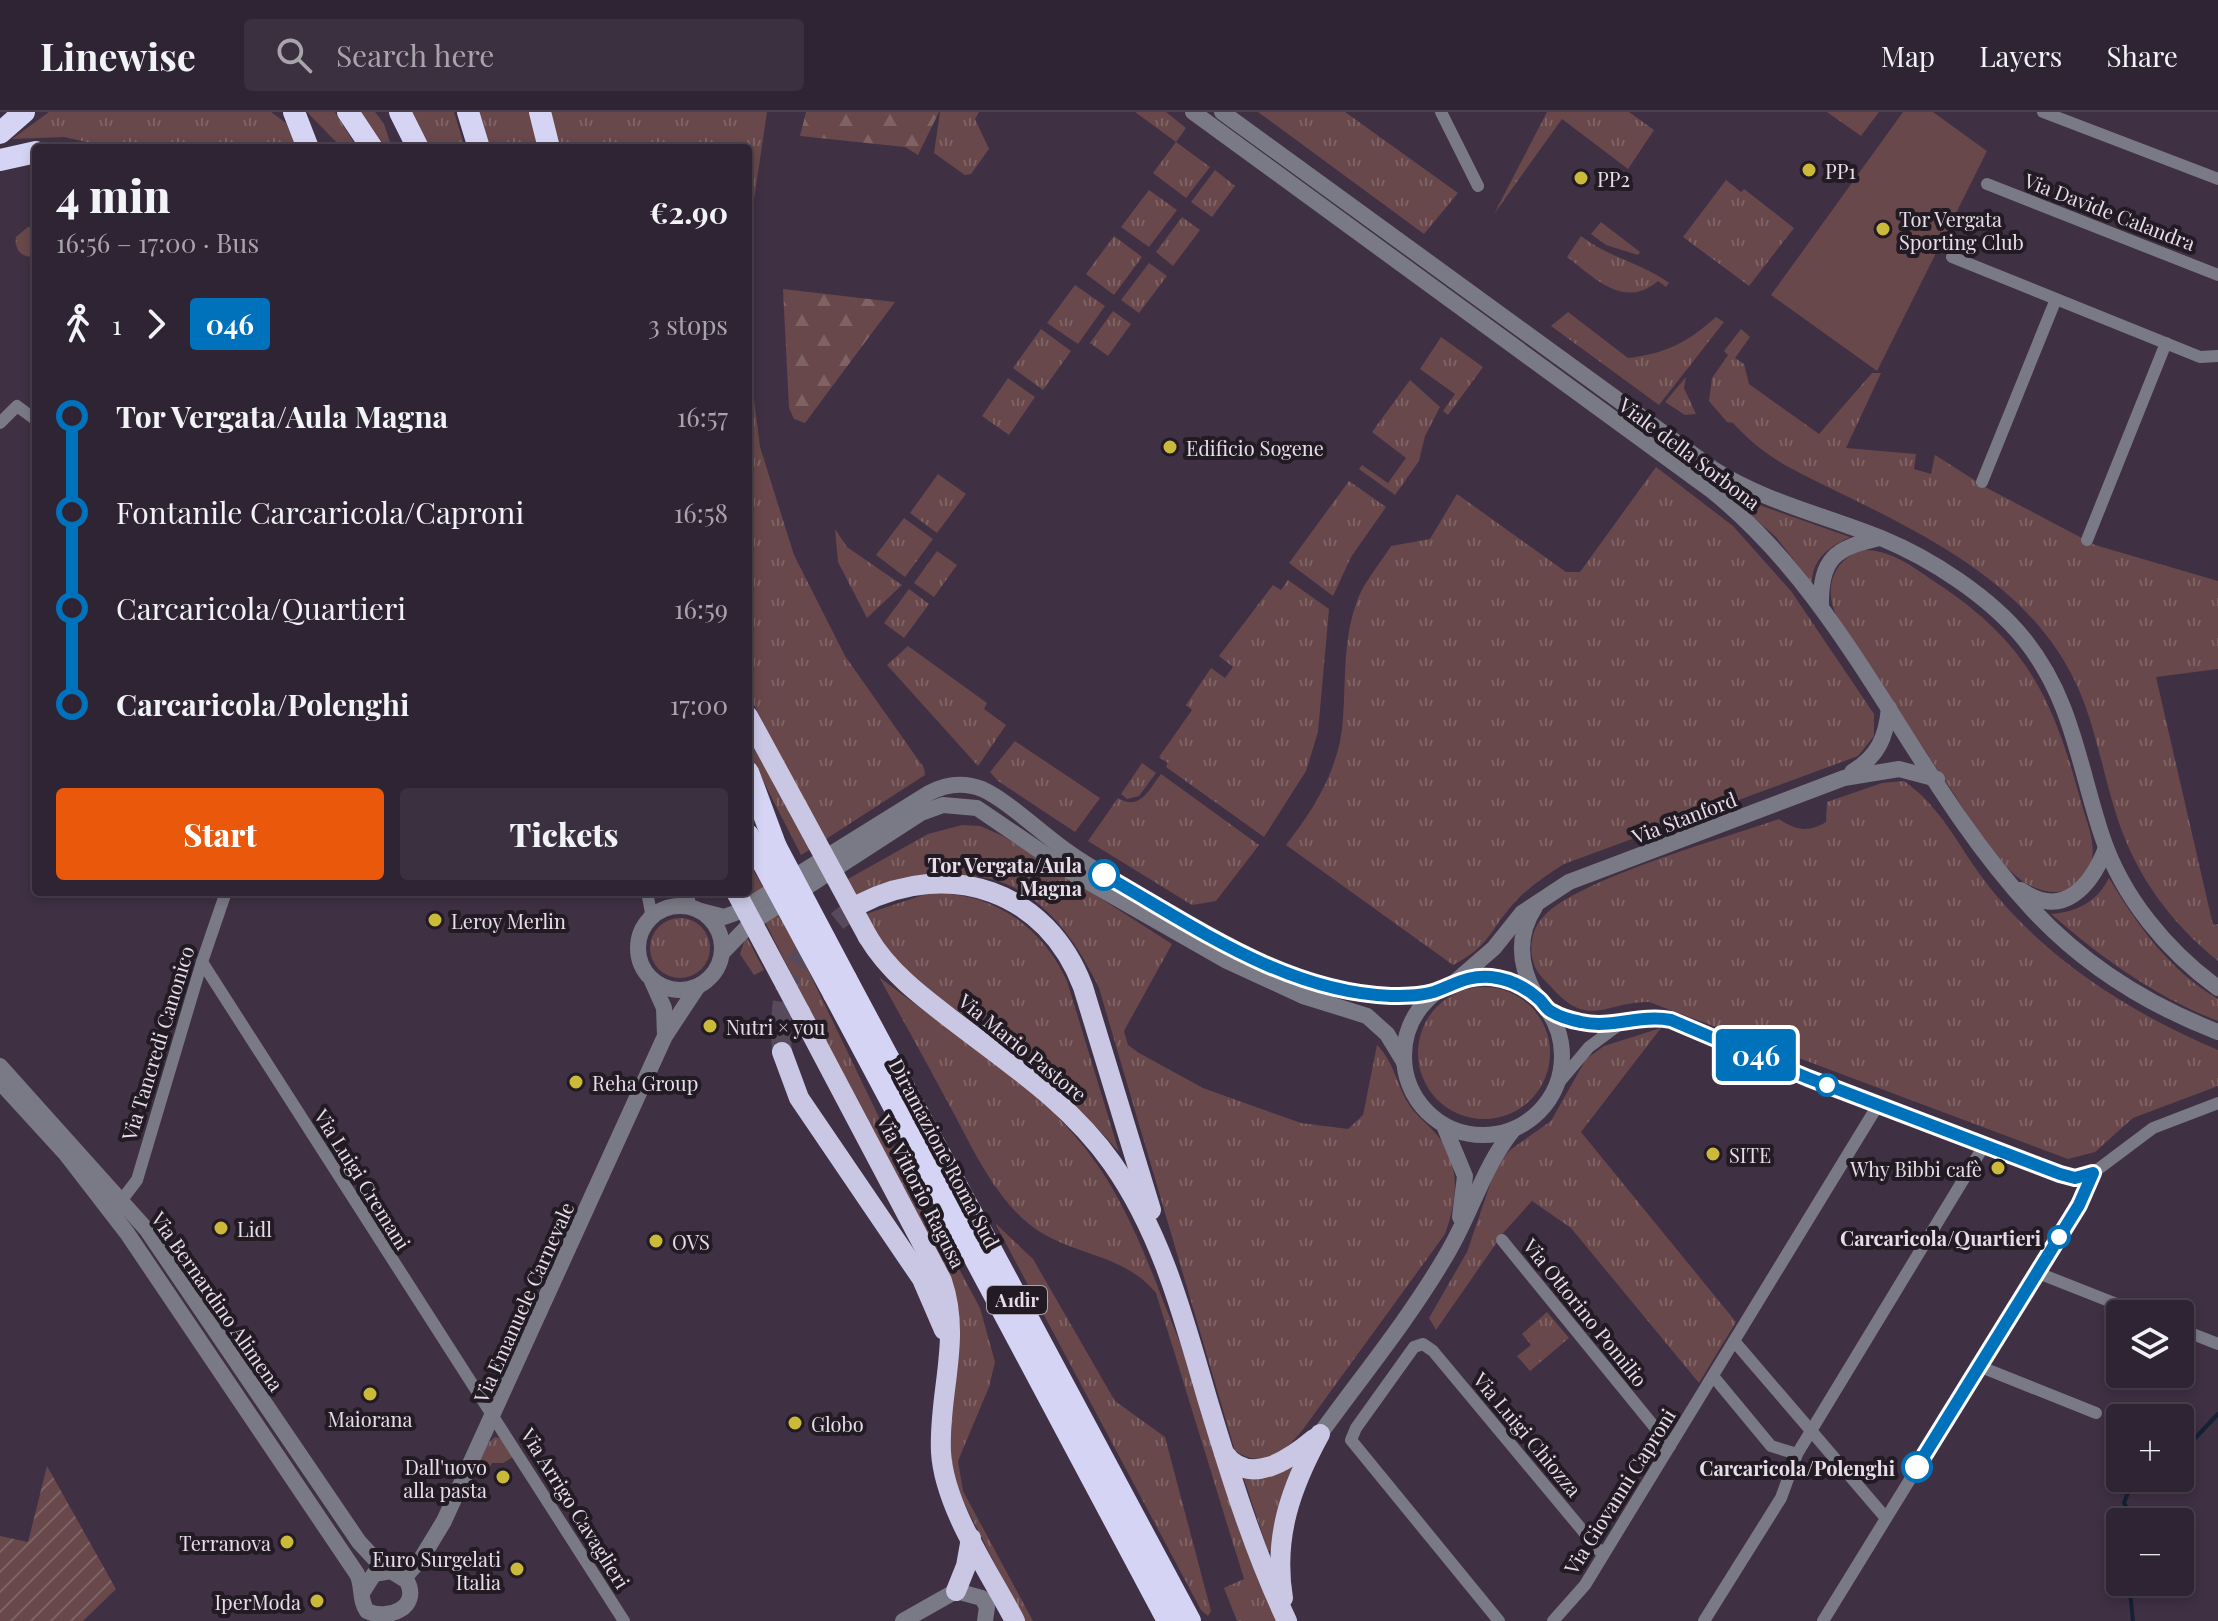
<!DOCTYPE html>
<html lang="en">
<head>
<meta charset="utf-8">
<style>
  :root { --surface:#2f2433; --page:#3b303f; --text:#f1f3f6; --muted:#a7a4ac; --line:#4a414e; --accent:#ea580c }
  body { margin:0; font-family:"Playfair Display",serif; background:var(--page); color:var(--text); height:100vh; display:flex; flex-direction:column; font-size:30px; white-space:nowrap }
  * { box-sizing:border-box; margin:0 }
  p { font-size:26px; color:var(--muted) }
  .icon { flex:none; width:44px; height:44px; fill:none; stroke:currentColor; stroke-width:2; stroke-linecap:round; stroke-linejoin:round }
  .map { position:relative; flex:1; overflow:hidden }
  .sheet { position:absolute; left:32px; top:32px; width:720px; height:752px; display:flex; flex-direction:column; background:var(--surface); border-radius:8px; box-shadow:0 4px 12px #0003,0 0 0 2px var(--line) }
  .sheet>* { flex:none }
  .badge { padding:0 16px; border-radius:6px; font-size:28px; line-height:52px }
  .fabs { position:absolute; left:2106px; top:1188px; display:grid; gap:16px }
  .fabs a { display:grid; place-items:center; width:88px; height:88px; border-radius:8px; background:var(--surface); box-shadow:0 4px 12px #0003,0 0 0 2px var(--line); font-size:40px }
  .map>.badge { position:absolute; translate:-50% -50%; box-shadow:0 0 0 4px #fff }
  .legs { display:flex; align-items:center; gap:12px; height:88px; padding:0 24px; font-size:26px }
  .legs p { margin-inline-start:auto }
  .overview { display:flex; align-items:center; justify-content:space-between; height:136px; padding:0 24px }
  h1 { font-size:44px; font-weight:800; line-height:60px }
  .cta { display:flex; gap:16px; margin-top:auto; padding:16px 24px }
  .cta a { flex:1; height:92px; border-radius:8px; background:var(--accent); color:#fff; font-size:32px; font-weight:800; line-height:92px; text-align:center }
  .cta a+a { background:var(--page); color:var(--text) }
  ul { padding:0 24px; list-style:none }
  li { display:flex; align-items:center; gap:28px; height:96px; font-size:30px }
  li i { display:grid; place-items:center; width:12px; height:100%; margin:0 10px; background:currentColor }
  li i::after { content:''; width:20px; height:20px; margin:-10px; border:6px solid; border-radius:50%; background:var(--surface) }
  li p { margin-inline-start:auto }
  li:first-child i { background:linear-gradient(#0000 50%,currentColor 0) }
  li:last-child i { background:linear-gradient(currentColor 50%,#0000 0) }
  header { display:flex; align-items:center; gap:48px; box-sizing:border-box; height:112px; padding:0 40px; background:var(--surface); border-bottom:2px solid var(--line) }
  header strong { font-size:38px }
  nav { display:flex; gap:44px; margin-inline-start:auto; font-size:28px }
  .search { width:560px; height:72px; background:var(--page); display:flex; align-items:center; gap:20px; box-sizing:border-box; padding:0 28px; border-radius:8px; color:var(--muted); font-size:30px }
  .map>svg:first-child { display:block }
  .grass { fill:url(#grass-tufts) }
  .forest { fill:url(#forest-firs) }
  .park { fill:#68484a }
  .garden { fill:url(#garden-furrows) }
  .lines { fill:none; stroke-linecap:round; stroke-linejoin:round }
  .stream { stroke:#142136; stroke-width:4 }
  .trunk-tunnel { stroke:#584a5d; stroke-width:20; stroke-dasharray:20 10; stroke-linecap:butt }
  .minor { stroke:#7a7986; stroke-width:12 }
  .tertiary { stroke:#7a7986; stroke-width:16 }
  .trunk { stroke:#c9c7e4; stroke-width:20 }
  .motorway { stroke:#d6d4f4; stroke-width:22 }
  .trunk-bridge { stroke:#c9c7e4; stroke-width:20 }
  .motorway-bridge { stroke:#d6d4f4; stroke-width:22 }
  .line-1-casing { stroke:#fff; stroke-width:18 }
  .line-1 { stroke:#0072bc; stroke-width:12 }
  .poi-dot { fill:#cbba39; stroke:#221b24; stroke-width:3 }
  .stop-1-dot { fill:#fff; stroke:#0072bc; stroke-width:4 }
  .labels { text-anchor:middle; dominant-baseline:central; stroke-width:8; stroke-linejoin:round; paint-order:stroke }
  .shield { fill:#221b24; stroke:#aba3ae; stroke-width:2 }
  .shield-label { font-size:18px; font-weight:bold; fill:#e6dde9 }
  .poi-label { font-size:20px; fill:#e6dde9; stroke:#221b24; text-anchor:start }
  .street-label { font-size:20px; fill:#e6dde9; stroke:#221b24 }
  .stop-label { font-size:20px; font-weight:bold; fill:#e6dde9; stroke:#221b24; text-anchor:end }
</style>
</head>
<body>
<header>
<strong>Linewise</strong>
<div class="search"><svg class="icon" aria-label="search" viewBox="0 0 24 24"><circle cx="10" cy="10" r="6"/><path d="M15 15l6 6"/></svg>Search here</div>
<nav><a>Map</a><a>Layers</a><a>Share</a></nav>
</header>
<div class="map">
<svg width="2218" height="1509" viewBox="0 0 2218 1509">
  <defs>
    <pattern id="grass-tufts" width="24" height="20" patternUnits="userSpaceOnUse" patternTransform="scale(2)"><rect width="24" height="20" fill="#68484a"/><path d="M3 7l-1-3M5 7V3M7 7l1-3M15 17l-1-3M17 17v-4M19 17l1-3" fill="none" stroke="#7e6264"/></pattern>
    <pattern id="forest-firs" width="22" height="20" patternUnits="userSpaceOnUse" patternTransform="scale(2)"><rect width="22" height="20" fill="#68484a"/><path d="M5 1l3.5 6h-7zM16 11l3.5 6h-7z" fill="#7e6264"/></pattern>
    <pattern id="garden-furrows" width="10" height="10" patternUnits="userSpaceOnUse" patternTransform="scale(2)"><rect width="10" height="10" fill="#68484a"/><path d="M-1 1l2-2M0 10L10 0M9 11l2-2" fill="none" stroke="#7e6264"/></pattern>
  </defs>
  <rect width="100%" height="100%" fill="#3f3044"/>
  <g class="grass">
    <polygon points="49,0 271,0 286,11 297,36 112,36 64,25 12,27"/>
    <polygon points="307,0 335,0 357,36 342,36"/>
    <polygon points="360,0 375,0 384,12 392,36 385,36"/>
    <polygon points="405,0 454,0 465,36 426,36"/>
    <polygon points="477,0 531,0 540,36 490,36"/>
    <polygon points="546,0 767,0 748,128 748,36 555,36"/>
    <polygon points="940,0 979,0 975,7 989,37 971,62 965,63 934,41"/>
    <polygon points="1135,0 1166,0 1186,16 1176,30 1210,55 1186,86 1153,61 1176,30"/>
    <polygon points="1258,0 1345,0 1458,81 1424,122"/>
    <polygon points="1547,0 1629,0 1654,18 1628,57 1562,7 1494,102"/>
    <polygon points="1827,0 1879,0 1861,24"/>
    <polygon points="1215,58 1235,74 1212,105 1191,90"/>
    <polygon points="1726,68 1741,80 1744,77 1794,116 1749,174 1683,125"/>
    <polygon points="1149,78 1177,98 1149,135 1121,115"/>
    <polygon points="1182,105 1200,118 1173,154 1156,140"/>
    <polygon points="1601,110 1640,140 1638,143 1606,133 1591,122"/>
    <path d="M28 115 36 116V144C22 147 14 138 16 125Z"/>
    <polygon points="1114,124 1142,145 1114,183 1086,162"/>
    <path d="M1581 124C1609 146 1642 151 1669 171L1666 175 1658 169C1624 198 1595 166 1567 145Z"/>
    <polygon points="1149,151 1167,164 1139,201 1121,188"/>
    <polygon points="1075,173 1105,194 1078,232 1047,211"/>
    <polygon points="1113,199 1131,212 1108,244 1090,231"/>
    <path d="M1568 200 1628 246C1665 242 1688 230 1716 205L1724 210 1659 293 1551 214Z"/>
    <polygon points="1041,217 1071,239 1043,278 1013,256"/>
    <path d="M1741 217 1750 225 1735 246 1744 252 1749 272 1819 322 1872 261H1881L1846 336 1916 342 1914 357 1931 362 1935 343 1987 376 2095 433 2218 469V557L2156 565 2213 813 2218 812V849C2171 811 2137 765 2118 708 2096 641 2094 587 2050 528 1999 459 1914 417 1838 380 1796 359 1767 348 1733 311L1727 310 1709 289 1712 266 1728 243 1724 239Z"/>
    <polygon points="1441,225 1483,255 1448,303 1443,299 1455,282 1420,257"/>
    <polygon points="748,240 760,335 794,443 845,544 924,656 925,663 823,729 748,581"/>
    <polygon points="1686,265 1684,276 1696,302 1685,303 1665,290"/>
    <polygon points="1008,266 1035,285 1009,323 982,304"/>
    <polygon points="1410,268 1440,295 1425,324 1419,349 1395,383 1359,357 1362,353 1388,371 1406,346 1372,320"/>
    <path d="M1656 355 1733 414 1791 479 1874 602V624L1858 644 1564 752C1545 764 1529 775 1514 791 1489 819 1490 834 1453 853L1286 733C1315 696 1340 655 1343 607 1346 568 1343 529 1356 492 1362 472 1380 452 1391 434L1430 427 1457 382 1566 460H1580Z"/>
    <path d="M1697 357 1745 388 1850 425C1831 434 1812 446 1812 471L1775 424Z"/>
    <polygon points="938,362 966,382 937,421 910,401"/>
    <polygon points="1349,369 1386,395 1351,445 1333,484 1289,451"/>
    <polygon points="904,406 933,427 905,465 876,443"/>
    <polygon points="835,417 847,435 902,473 867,506 838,450"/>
    <path d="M1864 438C1892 438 1913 455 1935 470 2027 530 2053 586 2081 690 2088 715 2101 740 2085 765 2068 789 2035 781 2016 764 1986 737 1966 699 1944 667 1908 613 1872 559 1837 505 1823 477 1833 446 1864 438Z"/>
    <polygon points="937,439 957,453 934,485 914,471"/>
    <polygon points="1288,468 1329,497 1318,620 1306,659 1264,725 1166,655 1168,651 1159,645 1192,598 1186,593 1211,556 1225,566 1233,555 1219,544 1273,473 1281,478"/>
    <polygon points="909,477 929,492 904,526 884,511"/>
    <polygon points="908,534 987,591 984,597 1006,613 978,654 887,553"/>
    <polygon points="748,623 811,737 801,743 748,639"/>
    <polygon points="1015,629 1100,686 1075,720 998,669 990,660"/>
    <polygon points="1142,651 1156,661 1139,684 1127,687 1121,682"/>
    <path d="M1161 662 1259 733 1216 789 1192 793 1088 729 1118 686C1140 699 1148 679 1161 662Z"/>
    <path d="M1904 669C1942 696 1957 732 1984 768 2042 845 2130 901 2218 938V974L2133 1006 2095 1040 2068 1047 1649 890C1607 889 1590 917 1554 878 1547 870 1539 864 1535 855 1528 838 1531 817 1544 804 1578 767 1725 726 1779 707 1795 718 1808 721 1826 710L1827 690 1882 671Z"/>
    <path d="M962 713 980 714 1003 724 1172 832 1124 919 1128 933 1139 941 1203 976 1301 1011 1348 1017 1363 1003 1377 933C1394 950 1396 971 1408 991 1416 1004 1428 1012 1437 1023 1462 1052 1457 1089 1445 1122L1304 1316C1285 1340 1265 1358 1235 1339L1099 876C1074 823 1033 765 966 764 939 764 887 783 858 789L848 767 928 722Z"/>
    <polygon points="748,750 786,812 886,1020 980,1196 995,1250 989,1275 958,1349 963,1379 1033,1509 1024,1509 955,1373 948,1330 959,1221 824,927 748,776"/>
    <path d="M2109 766C2137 813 2170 859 2218 887V909C2154 884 2103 847 2051 802 2077 800 2097 790 2109 766Z"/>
    <path d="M929 781C990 779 1041 812 1067 869L1119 1040C1081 996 1039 959 993 924 946 889 890 858 866 802Z"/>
    <circle cx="680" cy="836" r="30"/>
    <polygon points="746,824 764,858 754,863 740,842"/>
    <path d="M879 865C946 917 1026 965 1080 1030 1121 1079 1143 1137 1166 1196 1208 1298 1242 1404 1278 1509H1237L1224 1476 1244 1467 1156 1181C1123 1140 1068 1144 1029 1112 994 1083 974 1039 953 1000 929 955 904 910 879 865Z"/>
    <circle cx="1484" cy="941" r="66"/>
    <polygon points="1661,916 1581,1020 1736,1210 1699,1271 1571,1116 1532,1089 1504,1120 1436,1218 1429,1206 1467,1140 1496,1055 1510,1038 1551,1009 1586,947 1604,934"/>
    <polygon points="995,1111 1033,1147 1115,1289 1165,1325 1211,1499 1208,1504 1201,1498"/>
    <polygon points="1547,1200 1569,1226 1530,1259 1517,1244 1531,1233 1522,1222"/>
    <polygon points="495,1325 502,1327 513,1345 503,1351 492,1351 485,1364 474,1359 487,1332"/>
    <polygon points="1295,1352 1272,1438 1268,1439 1242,1361"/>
  </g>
  <g class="forest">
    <polygon points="806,0 939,0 918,43 905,35 800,24"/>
    <polygon points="783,177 895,190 805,311 794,307 789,296"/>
  </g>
  <polygon class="park" points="1903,0 1933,0 1987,39 1877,259 1771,183"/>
  <polygon class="garden" points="47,1354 116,1477 83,1509 0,1509 0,1424 28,1430"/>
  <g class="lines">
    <g class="stream">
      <polyline points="2180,1342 2218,1302"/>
      <polyline points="2135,1410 2124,1391 2130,1375 2140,1366"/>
      <polyline points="2129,1470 2133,1509"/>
    </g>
    <path class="trunk-tunnel" d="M782 940C776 862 798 837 860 792"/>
    <g class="minor">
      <polyline points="1441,0 1478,74"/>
      <polyline points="2043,0 2218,67"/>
      <polyline points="1987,72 2218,163"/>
      <polyline points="1952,145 2200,245 2218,244"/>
      <polyline points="0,311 17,294 36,308"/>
      <polyline points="1982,370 2056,187"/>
      <polyline points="2087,428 2166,231"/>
      <polyline points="688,780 690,795"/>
      <polyline points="645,812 651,801 647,780"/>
      <polyline points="202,850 624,1509"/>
      <polyline points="1549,899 1587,911 1651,905 1677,910 1808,966 2060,1062 2075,1066 2093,1061"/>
      <polyline points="1557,973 1589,935 1620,912"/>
      <polyline points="121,1089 137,1068 202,850 226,780"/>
      <polyline points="1502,1128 1670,1334"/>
      <polyline points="2038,1161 2142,1202"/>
      <polyline points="2180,1217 2218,1232"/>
      <polyline points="1734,1229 1885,1405"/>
      <polyline points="1981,1255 2096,1301"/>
      <polyline points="1713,1264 1771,1334 1797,1342"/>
      <polyline points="1499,1509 1351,1328 1356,1316 1414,1235 1423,1232 1433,1239 1603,1443"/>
      <polyline points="1553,1509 1585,1473 1878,993"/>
      <polyline points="1704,1509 1781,1386 1797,1342 1985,1032"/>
      <polyline points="1823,1509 2048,1143 2093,1061 2153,1016 2218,991"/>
    </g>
    <g class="tertiary">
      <path d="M1193 0 1711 378C1851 490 1911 667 2032 797 2083 852 2148 893 2218 920"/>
      <path d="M1222 0 1713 357C1765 390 1824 403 1881 426 1932 447 1990 485 2024 527 2072 586 2079 655 2102 724 2122 785 2167 839 2218 876"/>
      <path d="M1821 495C1820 446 1835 436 1880 426"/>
      <path d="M1852 660C1878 644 1886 626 1889 596"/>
      <path d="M2021 778C2063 808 2091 774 2106 736"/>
      <circle cx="680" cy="836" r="42"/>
      <path d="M1535 795C1516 824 1519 853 1535 882"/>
      <path d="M701 799 724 805 738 800 929 681C946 672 964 670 982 677 1009 689 1045 725 1071 742 1103 764 1138 782 1171 801 1252 847 1343 902 1440 878"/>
      <polyline points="722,841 751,811 921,701 943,693 977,696 1071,760 1227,849 1303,884 1367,904 1387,922 1404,950"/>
      <circle cx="1483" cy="944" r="79"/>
      <polyline points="652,869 664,896 665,923"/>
      <polyline points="1456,869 1494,836 1522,801 1569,770 1844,666 1899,657 1937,667"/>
      <polyline points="0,954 147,1118 359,1430 386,1459"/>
      <path d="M0 970 66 1042 127 1121 357 1462C363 1473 359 1488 367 1499 387 1509 421 1496 407 1469L391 1459 374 1462 362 1481"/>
      <polyline points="1445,1016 1465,1064 1460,1105"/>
      <path d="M1320 1322C1362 1264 1408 1208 1444 1147 1471 1104 1481 1058 1513 1018"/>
      <polyline points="404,1466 421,1447 444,1409 665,924 698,874"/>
      <polyline points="903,1509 956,1479 982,1486 987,1495 985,1509"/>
    </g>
    <g class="trunk">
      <polyline points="748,604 797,694"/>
      <path d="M860 792C950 746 1047 779 1083 875L1151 1098"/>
      <path d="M868 825C890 862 925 887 959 913 1014 955 1072 994 1112 1051 1162 1122 1183 1204 1207 1286 1230 1362 1253 1437 1287 1509"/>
      <path d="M800 900 942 1169C962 1227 938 1282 941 1340 944 1395 990 1461 1015 1509"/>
      <polyline points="782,940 799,986 922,1167 944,1218"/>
      <path d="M1224 1341C1249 1376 1290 1347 1314 1327"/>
      <polyline points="956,1479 966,1454 971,1426"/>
      <path d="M1283 1486C1273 1425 1291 1375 1320 1322"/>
    </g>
    <g class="motorway">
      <polyline points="348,0 372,36"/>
      <polyline points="400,0 418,36"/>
      <polyline points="468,0 479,36"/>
      <polyline points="540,0 549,36"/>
      <polyline points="0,21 24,0"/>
      <polyline points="0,48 36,40"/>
      <polyline points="748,660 776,735"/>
      <polyline points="846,867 1190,1509"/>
      <polyline points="834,882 1168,1509"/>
    </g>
    <g class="trunk-bridge">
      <polyline points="797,694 868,825"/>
      <polyline points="736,780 800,900"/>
    </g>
    <g class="motorway-bridge">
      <polyline points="294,0 308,36"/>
      <polyline points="748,723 834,882"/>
      <polyline points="776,735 846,867"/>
    </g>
  </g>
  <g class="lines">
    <g class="line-1-casing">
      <path id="line-1" d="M1104 763C1194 814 1285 880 1391 884 1407 884 1425 884 1439 878 1457 871 1470 863 1491 865 1509 867 1526 875 1540 888 1544 892 1547 898 1552 900 1560 905 1571 908 1581 910 1611 917 1640 902 1671 908L1808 966 2060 1062 2075 1066 2093 1061 2079 1093 1917 1355"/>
    </g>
    <use href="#line-1" class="line-1"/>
  </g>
  <g class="poi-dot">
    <circle cx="1809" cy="58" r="8"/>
    <circle cx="1581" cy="66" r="8"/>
    <circle cx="1883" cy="117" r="8"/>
    <circle cx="1170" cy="335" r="8"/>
    <circle cx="435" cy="808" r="8"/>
    <circle cx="710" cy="914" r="8"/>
    <circle cx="576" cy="970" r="8"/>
    <circle cx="1713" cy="1042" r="8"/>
    <circle cx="1998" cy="1056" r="8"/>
    <circle cx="221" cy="1116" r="8"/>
    <circle cx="656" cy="1129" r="8"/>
    <circle cx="370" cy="1282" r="8"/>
    <circle cx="795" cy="1311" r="8"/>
    <circle cx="503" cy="1365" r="8"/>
    <circle cx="287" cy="1430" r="8"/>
    <circle cx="517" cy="1457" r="8"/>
    <circle cx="317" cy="1489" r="8"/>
  </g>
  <g class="stop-1-dot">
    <circle cx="1104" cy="763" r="14"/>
    <circle cx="1827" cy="973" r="10"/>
    <circle cx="2059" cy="1125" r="10"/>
    <circle cx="1917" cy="1355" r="14"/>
  </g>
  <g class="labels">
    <rect class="shield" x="987" y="1174" width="60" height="28" rx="6"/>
    <g class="shield-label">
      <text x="1017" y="1188">A1dir</text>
    </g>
    <g class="poi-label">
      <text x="1825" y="58">PP1</text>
      <text x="1597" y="66">PP2</text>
      <text x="1899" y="106">Tor Vergata<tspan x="1899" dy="23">Sporting Club</tspan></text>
      <text x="1186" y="335">Edificio Sogene</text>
      <text x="451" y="808">Leroy Merlin</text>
      <text x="726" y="914">Nutri × you</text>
      <text x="592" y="970">Reha Group</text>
      <text x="1729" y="1042">SITE</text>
      <text x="1982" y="1056" text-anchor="end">Why Bibbi cafè</text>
      <text x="237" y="1116">Lidl</text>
      <text x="672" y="1129">OVS</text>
      <text x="370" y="1306" text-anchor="middle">Maiorana</text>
      <text x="811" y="1311">Globo</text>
      <text x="487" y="1354" text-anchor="end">Dall'uovo<tspan x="487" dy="23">alla pasta</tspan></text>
      <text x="271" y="1430" text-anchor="end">Terranova</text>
      <text x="501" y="1446" text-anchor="end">Euro Surgelati<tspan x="501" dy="23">Italia</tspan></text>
      <text x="301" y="1489" text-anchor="end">IperModa</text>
    </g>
    <g class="street-label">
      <text transform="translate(2110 99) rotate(21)">Via Davide Calandra</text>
      <text transform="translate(1690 341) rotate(37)">Viale della Sorbona</text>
      <text transform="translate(1684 705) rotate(-21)">Via Stanford</text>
      <text transform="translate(157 931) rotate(-73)">Via Tancredi Canonico</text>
      <text transform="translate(1023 935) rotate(39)">Via Mario Pastore</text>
      <text transform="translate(945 1041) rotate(62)">Diramazione Roma Sud</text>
      <text transform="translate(363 1067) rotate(58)">Via Luigi Cremani</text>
      <text transform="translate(922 1079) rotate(63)">Via Vittorio Ragusa</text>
      <text transform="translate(218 1189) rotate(55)">Via Bernardino Alimena</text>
      <text transform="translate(523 1190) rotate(-66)">Via Emanuele Carnevale</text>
      <text transform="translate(1586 1200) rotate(51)">Via Ottorino Pomilio</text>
      <text transform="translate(1528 1322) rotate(50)">Via Luigi Chiozza</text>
      <text transform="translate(1619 1379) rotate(-58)">Via Giovanni Caproni</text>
      <text transform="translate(576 1396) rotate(58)">Via Arrigo Cavaglieri</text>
    </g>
    <g class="stop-label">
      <text x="1082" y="752">Tor Vergata/Aula<tspan x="1082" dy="23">Magna</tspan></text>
      <text x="2041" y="1125">Carcaricola/Quartieri</text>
      <text x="1895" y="1355">Carcaricola/Polenghi</text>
    </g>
  </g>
</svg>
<div class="fabs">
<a><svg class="icon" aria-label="layers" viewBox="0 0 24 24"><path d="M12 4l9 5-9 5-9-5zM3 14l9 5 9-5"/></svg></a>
<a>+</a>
<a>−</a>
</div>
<b class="badge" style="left:1756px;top:943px;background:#0072bc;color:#fff">046</b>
<section class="sheet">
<div class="overview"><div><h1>4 min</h1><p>16:56 – 17:00 · Bus</p></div><b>€2.90</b></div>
<div class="legs"><svg class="icon" aria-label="walk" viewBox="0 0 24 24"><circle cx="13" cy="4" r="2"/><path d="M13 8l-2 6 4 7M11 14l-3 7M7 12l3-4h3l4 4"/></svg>1<svg class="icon" aria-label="forward" viewBox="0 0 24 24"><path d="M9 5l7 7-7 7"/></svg><b class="badge" style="background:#0072bc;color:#fff">046</b><p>3 stops</p></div>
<ul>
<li><i style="color:#0072bc"></i><b>Tor Vergata/Aula Magna</b><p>16:57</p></li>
<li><i style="color:#0072bc"></i><span>Fontanile Carcaricola/Caproni</span><p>16:58</p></li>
<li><i style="color:#0072bc"></i><span>Carcaricola/Quartieri</span><p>16:59</p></li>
<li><i style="color:#0072bc"></i><b>Carcaricola/Polenghi</b><p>17:00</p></li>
</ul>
<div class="cta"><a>Start</a><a>Tickets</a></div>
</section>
</div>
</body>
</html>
